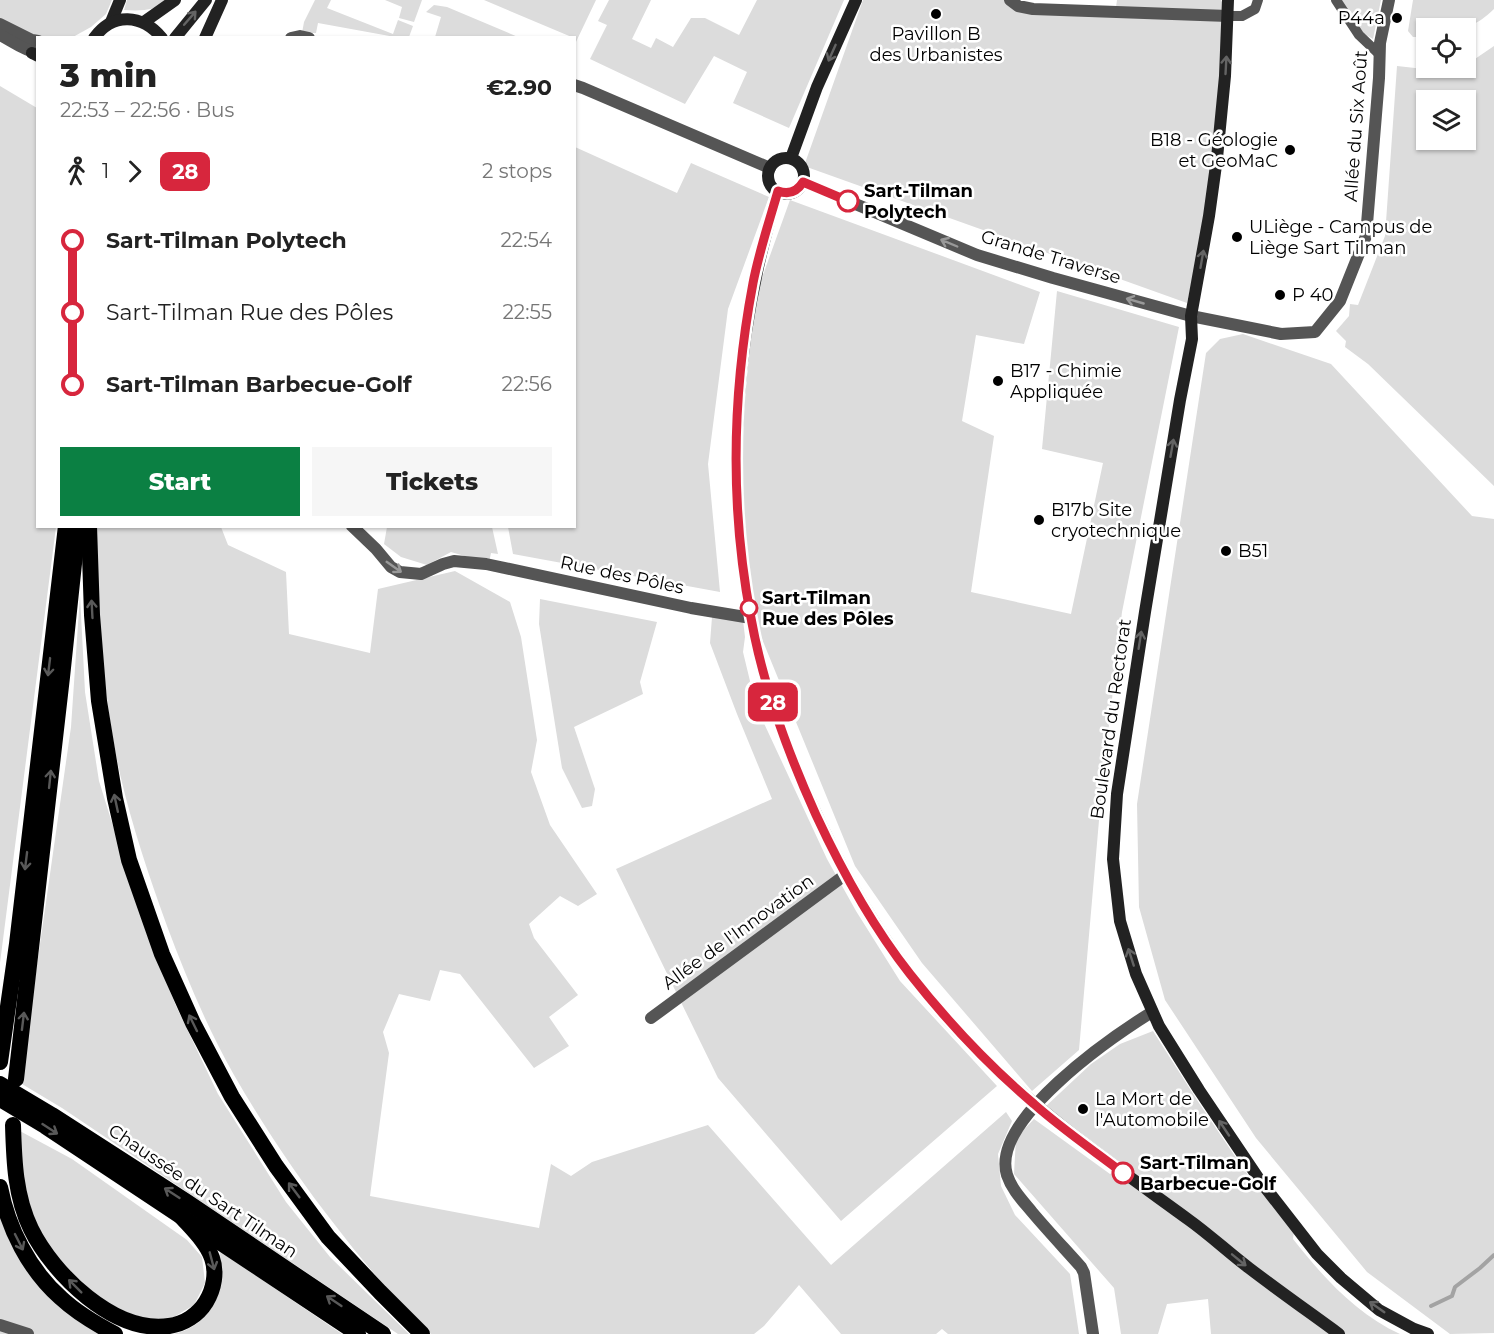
<!DOCTYPE html>
<html lang="en">
<head>
<meta charset="utf-8">
<style>
  :root { --surface:#fff; --page:#f6f6f6; --text:#222; --muted:#767676; --accent:#0b8043 }
  body { margin:0; font-family:Montserrat,sans-serif; background:var(--page); color:var(--text); height:100vh; display:flex; flex-direction:column; font-size:22px; white-space:nowrap }
  * { box-sizing:border-box; margin:0 }
  p { font-size:20px; color:var(--muted) }
  .icon { flex:none; width:33px; height:33px; fill:none; stroke:currentColor; stroke-width:2; stroke-linecap:round; stroke-linejoin:round }
  .map { position:relative; flex:1; overflow:hidden }
  .side { position:absolute; left:36px; top:36px; width:540px; height:492px; display:flex; flex-direction:column; background:var(--surface); border-radius:0px; box-shadow:0 2px 4px #0004 }
  .side>* { flex:none }
  .badge { padding:0 12px; border-radius:9px; font-size:21px; line-height:39px }
  .controls { position:absolute; left:1416px; top:18px; display:grid; gap:12px }
  .controls a { display:grid; place-items:center; width:60px; height:60px; border-radius:0px; background:var(--surface); box-shadow:0 2px 4px #0004; font-size:30px }
  .map>.badge { position:absolute; translate:-50% -50%; box-shadow:0 0 0 3px #fff }
  .legs { display:flex; align-items:center; gap:9px; height:66px; padding:0 24px; font-size:20px }
  .legs p { margin-inline-start:auto }
  .head { display:flex; align-items:center; justify-content:space-between; height:102px; padding:0 24px }
  h1 { font-size:33px; font-weight:800; line-height:45px }
  .cta { display:flex; gap:12px; margin-top:auto; padding:12px 24px }
  .cta a { flex:1; height:69px; border-radius:0px; background:var(--accent); color:#fff; font-size:24px; font-weight:800; line-height:69px; text-align:center }
  .cta a+a { background:var(--page); color:var(--text) }
  ul { padding:0 24px; list-style:none }
  li { display:flex; align-items:center; gap:21px; height:72px; font-size:22px }
  li i { display:grid; place-items:center; width:9px; height:100%; margin:0 8px; background:currentColor }
  li i::after { content:''; width:15px; height:15px; margin:-8px; border:4px solid; border-radius:50%; background:var(--surface) }
  li p { margin-inline-start:auto }
  li:first-child i { background:linear-gradient(#0000 50%,currentColor 0) }
  li:last-child i { background:linear-gradient(currentColor 50%,#0000 0) }
  .map>svg:first-child { display:block }
  .green { fill:#dcdcdc; fill-rule:evenodd }
  .lines { fill:none; stroke-linecap:round; stroke-linejoin:round }
  .stream { stroke:#a3a3a3; stroke-width:4 }
  .pedestrian { stroke:#555; stroke-width:10 }
  .minor { stroke:#555; stroke-width:12 }
  .tertiary { stroke:#555; stroke-width:12 }
  .secondary { stroke:#222; stroke-width:12 }
  .trunk { stroke:#000; stroke-width:16 }
  .oneway { stroke:#646464 }
  .oneway2 { stroke:#999 }
  .oneway3 { stroke:#595959 }
  .line-1-casing { stroke:#fff; stroke-width:14 }
  .line-1 { stroke:#d7263d; stroke-width:9 }
  .poi-dot { fill:#000; stroke:#fff; stroke-width:2 }
  .stop-1-dot { fill:#fff; stroke:#d7263d; stroke-width:3 }
  .labels { text-anchor:middle; dominant-baseline:central; stroke-width:5; stroke-linejoin:round; paint-order:stroke }
  .poi-label { font-size:18px; fill:#000; stroke:#fff; text-anchor:start }
  .street-label { font-size:18px; fill:#000; stroke:#fff }
  .stop-label { font-size:18px; font-weight:bold; fill:#000; stroke:#fff; text-anchor:start }
</style>
</head>
<body>
<div class="map">
<svg width="1494" height="1334" viewBox="0 0 1494 1334">
  <rect width="100%" height="100%" fill="#fff"/>
  <g class="green">
    <polygon points="0,0 112,0 106,14 91,27 73,37 38,38 0,21"/>
    <path d="M127 0H169C157 11 140 11 124 10Z"/>
    <polygon points="315,0 331,0 327,8 393,34 398,20 413,26 409,37 395,37 318,23 316,33 302,33 304,22"/>
    <polygon points="385,0 422,0 414,22 399,18 402,7"/>
    <polygon points="484,0 596,0 575,44 574,38"/>
    <polygon points="609,0 651,0 632,39 651,48 656,38 673,47 691,18 705,18 739,35 757,0 844,0 789,128 733,103 747,72 714,56 685,104 590,59 607,25 598,21"/>
    <polygon points="863,0 1004,0 1115,14 1117,0 1221,0 1228,16 1216,171 1187,303 804,166"/>
    <polygon points="1340,0 1381,0 1373,39 1361,32"/>
    <path d="M1413 0H1494V9C1469 33 1459 28 1426 28V37H1413L1408 31Z"/>
    <polygon points="434,5 447,7 518,37 435,37 441,17 426,12"/>
    <path d="M1494 46V486L1368 364 1345 347 1346 341 1336 331 1349 316 1350 304 1358 305 1385 236 1397 66 1433 70 1466 68V64L1472 61ZM1466 100V140H1426V100Z"/>
    <polygon points="0,86 37,108 38,526 56,527 0,963"/>
    <polygon points="575,147 677,193 691,163 769,197 728,309 708,464 720,592 513,554 508,527 574,526"/>
    <polygon points="790,200 1040,292 1024,344 976,335 962,421 994,436 971,592 1071,614 1103,463 1042,449 1057,291 1179,327 1122,612 1102,786 1079,1050 1032,1091 922,963 855,866 753,617 739,462 754,300"/>
    <polygon points="1243,334 1331,364 1472,516 1494,519 1494,1333 1450,1334 1367,1272 1256,1138 1165,1000 1139,907 1137,804 1206,353 1220,339"/>
    <path d="M93 527H221L228 545 286 572 289 634 370 653 378 589 455 571 510 602 521 637 537 740 531 772 550 825 597 894 578 906 560 896 529 924 534 938 578 995 549 1017 569 1046 534 1068 460 974 440 970 430 1001 399 994 383 1032 389 1053 370 1196 539 1228 551 1164 571 1176 592 1162 708 1125 831 1265 1006 1112 1012 1121 998 1154 1001 1186 1015 1215 1070 1274 1079 1334H948L942 1329 936 1334H841L799 1285 764 1326 754 1334H431C396 1301 364 1263 335 1225 298 1178 264 1127 234 1075 207 1027 186 977 167 926 149 876 132 826 120 774 102 693 99 609 93 527Z"/>
    <polygon points="387,527 492,527 498,554 491,553 489,563 451,552 427,565 401,557 384,544"/>
    <polygon points="80,595 85,692 99,781 146,932 176,1006 218,1094 286,1202 330,1257 409,1334 398,1334 62,1108 22,1084 35,979 71,727"/>
    <polygon points="540,599 657,622 640,682 643,694 574,727 595,789 592,806 582,808 562,768 539,624"/>
    <polygon points="712,617 743,620 745,637 743,652 756,706 827,859 856,911 900,981 997,1086 841,1221 718,1078 616,869 772,799 737,714 710,643"/>
    <path d="M1153 1031 1199 1103 1245 1171 1294 1231 1293 1239C1322 1276 1356 1314 1400 1334H1211L1208 1299 1167 1304 1158 1334H1121L1114 1288 1014 1174 1016 1138 1034 1119 1110 1174 1120 1169 1045 1107 1091 1064 1120 1044Z"/>
    <polygon points="18,1130 72,1159 187,1240 202,1257 205,1283 194,1305 174,1317 152,1320 131,1314 104,1301 79,1281 53,1253 35,1224 22,1175"/>
    <polygon points="0,1216 22,1260 103,1334 0,1334"/>
    <path d="M220 1251 342 1334H171C198 1331 219 1307 221 1280 222 1271 220 1261 220 1251Z"/>
  </g>
  <g class="lines">
    <polyline class="stream" points="1431,1306 1452,1296 1455,1287 1480,1268 1494,1255"/>
    <g class="pedestrian">
      <polyline points="1336,0 1359,35 1379,54"/>
      <polyline points="1228,16 1242,16 1255,9 1258,0"/>
    </g>
    <g class="minor">
      <polyline points="1010,0 1018,6 1033,9 1228,16"/>
      <polyline points="0,24 32,40 38,41"/>
      <path d="M0 35C12 41 24 51 38 53"/>
      <polyline points="291,38 300,36 309,38"/>
      <polyline points="574,85 583,88 770,168"/>
      <polyline points="803,182 977,255 1053,278 1191,316 1281,334 1315,332 1340,301 1366,236 1379,78 1380,43 1389,0"/>
      <polyline points="352,526 376,549 391,567 400,572 421,574 443,564 454,561 486,564 691,608 751,618"/>
      <polyline points="651,1018 845,875"/>
    </g>
    <g class="tertiary">
      <polyline points="0,1325 28,1334"/>
      <path d="M1093 1334 1084 1273 1081 1267C1065 1249 1048 1231 1032 1212 1023 1201 1012 1190 1007 1175 990 1120 1112 1037 1152 1012"/>
    </g>
    <g class="secondary">
      <polyline points="1228,0 1225,76 1217,158 1209,216 1191,316 1192,339 1180,400 1145,612 1117,794 1113,859 1120,921 1136,974 1159,1026 1199,1090 1261,1182 1317,1254 1341,1278 1379,1310 1414,1329 1428,1334"/>
      <polyline points="111,22 120,0"/>
      <polyline points="144,22 175,0"/>
      <path d="M94 38C113 12 142 14 162 38"/>
      <polyline points="175,38 206,0"/>
      <polyline points="205,38 222,0"/>
      <polyline points="32,53 38,56"/>
      <polyline points="791,158 817,87 856,0"/>
      <circle cx="786" cy="176" r="18"/>
      <path d="M778 191C735 333 724 472 751 618 763 687 790 759 820 822 859 907 911 985 977 1051 1042 1116 1115 1166 1189 1220 1210 1235 1229 1253 1249 1268 1279 1291 1309 1312 1339 1334"/>
    </g>
    <g class="trunk">
      <polyline points="89,526 92,615 99,701 115,798 129,860 162,954 193,1023 232,1097 276,1166 328,1237 380,1292 422,1334"/>
      <polyline points="0,1062 17,944 66,526"/>
      <polyline points="16,1079 62,677 78,526"/>
      <polyline points="0,1084 52,1115 187,1202 383,1334"/>
      <polyline points="0,1099 45,1126 358,1334"/>
      <path d="M13 1125C14 1160 15 1196 31 1229 53 1274 114 1334 169 1326 184 1324 198 1315 206 1302 214 1289 217 1272 212 1258 206 1241 190 1227 179 1214"/>
      <path d="M0 1187C8 1228 29 1270 61 1298 77 1313 96 1324 115 1334"/>
    </g>
  </g>
  <defs><path id="oneway-shaft" d="M-6 0H5M1.5-3L5.5 0L1.5 3" fill="none" stroke-width="1.6" stroke-linecap="round" stroke-linejoin="round" transform="scale(1.5)"/></defs>
  <g class="oneway">
    <use href="#oneway-shaft" transform="translate(190 18) rotate(-49)"/>
    <use href="#oneway-shaft" transform="translate(832 53) rotate(114)"/>
    <use href="#oneway-shaft" transform="translate(1226 65) rotate(-87)"/>
    <use href="#oneway-shaft" transform="translate(1202 259) rotate(-80)"/>
    <use href="#oneway-shaft" transform="translate(1172 448) rotate(-80)"/>
    <use href="#oneway-shaft" transform="translate(1140 640) rotate(-81)"/>
    <use href="#oneway-shaft" transform="translate(1131 957) rotate(-108)"/>
    <use href="#oneway-shaft" transform="translate(1224 1128) rotate(-124)"/>
    <use href="#oneway-shaft" transform="translate(1239 1260) rotate(39)"/>
    <use href="#oneway-shaft" transform="translate(1377 1307) rotate(-145)"/>
  </g>
  <g class="oneway2">
    <use href="#oneway-shaft" transform="translate(949 243) rotate(-157)"/>
    <use href="#oneway-shaft" transform="translate(1135 301) rotate(-164)"/>
    <use href="#oneway-shaft" transform="translate(394 567) rotate(35)"/>
  </g>
  <g class="oneway3">
    <use href="#oneway-shaft" transform="translate(92 609) rotate(-93)"/>
    <use href="#oneway-shaft" transform="translate(49 667) rotate(97)"/>
    <use href="#oneway-shaft" transform="translate(50 779) rotate(-84)"/>
    <use href="#oneway-shaft" transform="translate(116 803) rotate(-102)"/>
    <use href="#oneway-shaft" transform="translate(26 861) rotate(97)"/>
    <use href="#oneway-shaft" transform="translate(23 1021) rotate(-83)"/>
    <use href="#oneway-shaft" transform="translate(193 1023) rotate(-116)"/>
    <use href="#oneway-shaft" transform="translate(50 1129) rotate(33)"/>
    <use href="#oneway-shaft" transform="translate(294 1190) rotate(-127)"/>
    <use href="#oneway-shaft" transform="translate(172 1193) rotate(-147)"/>
    <use href="#oneway-shaft" transform="translate(19 1242) rotate(63)"/>
    <use href="#oneway-shaft" transform="translate(212 1261) rotate(75)"/>
    <use href="#oneway-shaft" transform="translate(75 1286) rotate(-135)"/>
    <use href="#oneway-shaft" transform="translate(334 1301) rotate(-146)"/>
  </g>
  <g class="lines">
    <g class="line-1-casing">
      <path id="line-1" d="M848 201 803 182C797 192 789 195 778 191 769 222 759 252 753 283 732 394 730 508 751 618 763 686 788 753 816 815 842 871 872 926 910 974 947 1021 988 1065 1034 1104 1062 1129 1093 1150 1123 1173"/>
    </g>
    <use href="#line-1" class="line-1"/>
  </g>
  <g class="poi-dot">
    <circle cx="936" cy="14" r="6"/>
    <circle cx="1397" cy="18" r="6"/>
    <circle cx="1290" cy="150" r="6"/>
    <circle cx="1237" cy="237" r="6"/>
    <circle cx="1280" cy="295" r="6"/>
    <circle cx="998" cy="381" r="6"/>
    <circle cx="1039" cy="520" r="6"/>
    <circle cx="1226" cy="551" r="6"/>
    <circle cx="1083" cy="1109" r="6"/>
  </g>
  <g class="stop-1-dot">
    <circle cx="848" cy="201" r="10"/>
    <circle cx="749" cy="608" r="8"/>
    <circle cx="1123" cy="1173" r="10"/>
  </g>
  <g class="labels">
    <g class="poi-label">
      <text x="1385" y="18" text-anchor="end">P44a</text>
      <text x="936" y="34" text-anchor="middle">Pavillon B<tspan x="936" dy="21">des Urbanistes</tspan></text>
      <text x="1278" y="140" text-anchor="end">B18 - Géologie<tspan x="1278" dy="21">et GeoMaC</tspan></text>
      <text x="1249" y="227">ULiège - Campus de<tspan x="1249" dy="21">Liège Sart Tilman</tspan></text>
      <text x="1292" y="295">P 40</text>
      <text x="1010" y="371">B17 - Chimie<tspan x="1010" dy="21">Appliquée</tspan></text>
      <text x="1051" y="510">B17b Site<tspan x="1051" dy="21">cryotechnique</tspan></text>
      <text x="1238" y="551">B51</text>
      <text x="1095" y="1099">La Mort de<tspan x="1095" dy="21">l'Automobile</tspan></text>
    </g>
    <g class="street-label">
      <text transform="translate(1356 126) rotate(-86)">Allée du Six Août</text>
      <text transform="translate(1051 257) rotate(17)">Grande Traverse</text>
      <text transform="translate(622 575) rotate(12)">Rue des Pôles</text>
      <text transform="translate(1111 719) rotate(-82)">Boulevard du Rectorat</text>
      <text transform="translate(738 932) rotate(-36)">Allée de l'Innovation</text>
      <text transform="translate(203 1191) rotate(34)">Chaussée du Sart Tilman</text>
    </g>
    <g class="stop-label">
      <text x="864" y="191">Sart-Tilman<tspan x="864" dy="21">Polytech</tspan></text>
      <text x="762" y="598">Sart-Tilman<tspan x="762" dy="21">Rue des Pôles</tspan></text>
      <text x="1140" y="1163">Sart-Tilman<tspan x="1140" dy="21">Barbecue-Golf</tspan></text>
    </g>
  </g>
</svg>
<div class="controls">
<a><svg class="icon" aria-label="locate" viewBox="0 0 24 24"><circle cx="12" cy="12" r="6"/><path d="M12 2v4M12 18v4M2 12h4M18 12h4"/></svg></a>
<a><svg class="icon" aria-label="layers" viewBox="0 0 24 24"><path d="M12 4l9 5-9 5-9-5zM3 14l9 5 9-5"/></svg></a>
</div>
<b class="badge" style="left:773px;top:702px;background:#d7263d;color:#fff">28</b>
<section class="side">
<div class="head"><div><h1>3 min</h1><p>22:53 – 22:56 · Bus</p></div><b>€2.90</b></div>
<div class="legs"><svg class="icon" aria-label="walk" viewBox="0 0 24 24"><circle cx="13" cy="4" r="2"/><path d="M13 8l-2 6 4 7M11 14l-3 7M7 12l3-4h3l4 4"/></svg>1<svg class="icon" aria-label="forward" viewBox="0 0 24 24"><path d="M9 5l7 7-7 7"/></svg><b class="badge" style="background:#d7263d;color:#fff">28</b><p>2 stops</p></div>
<ul>
<li><i style="color:#d7263d"></i><b>Sart-Tilman Polytech</b><p>22:54</p></li>
<li><i style="color:#d7263d"></i><span>Sart-Tilman Rue des Pôles</span><p>22:55</p></li>
<li><i style="color:#d7263d"></i><b>Sart-Tilman Barbecue-Golf</b><p>22:56</p></li>
</ul>
<div class="cta"><a>Start</a><a>Tickets</a></div>
</section>
</div>
</body>
</html>
